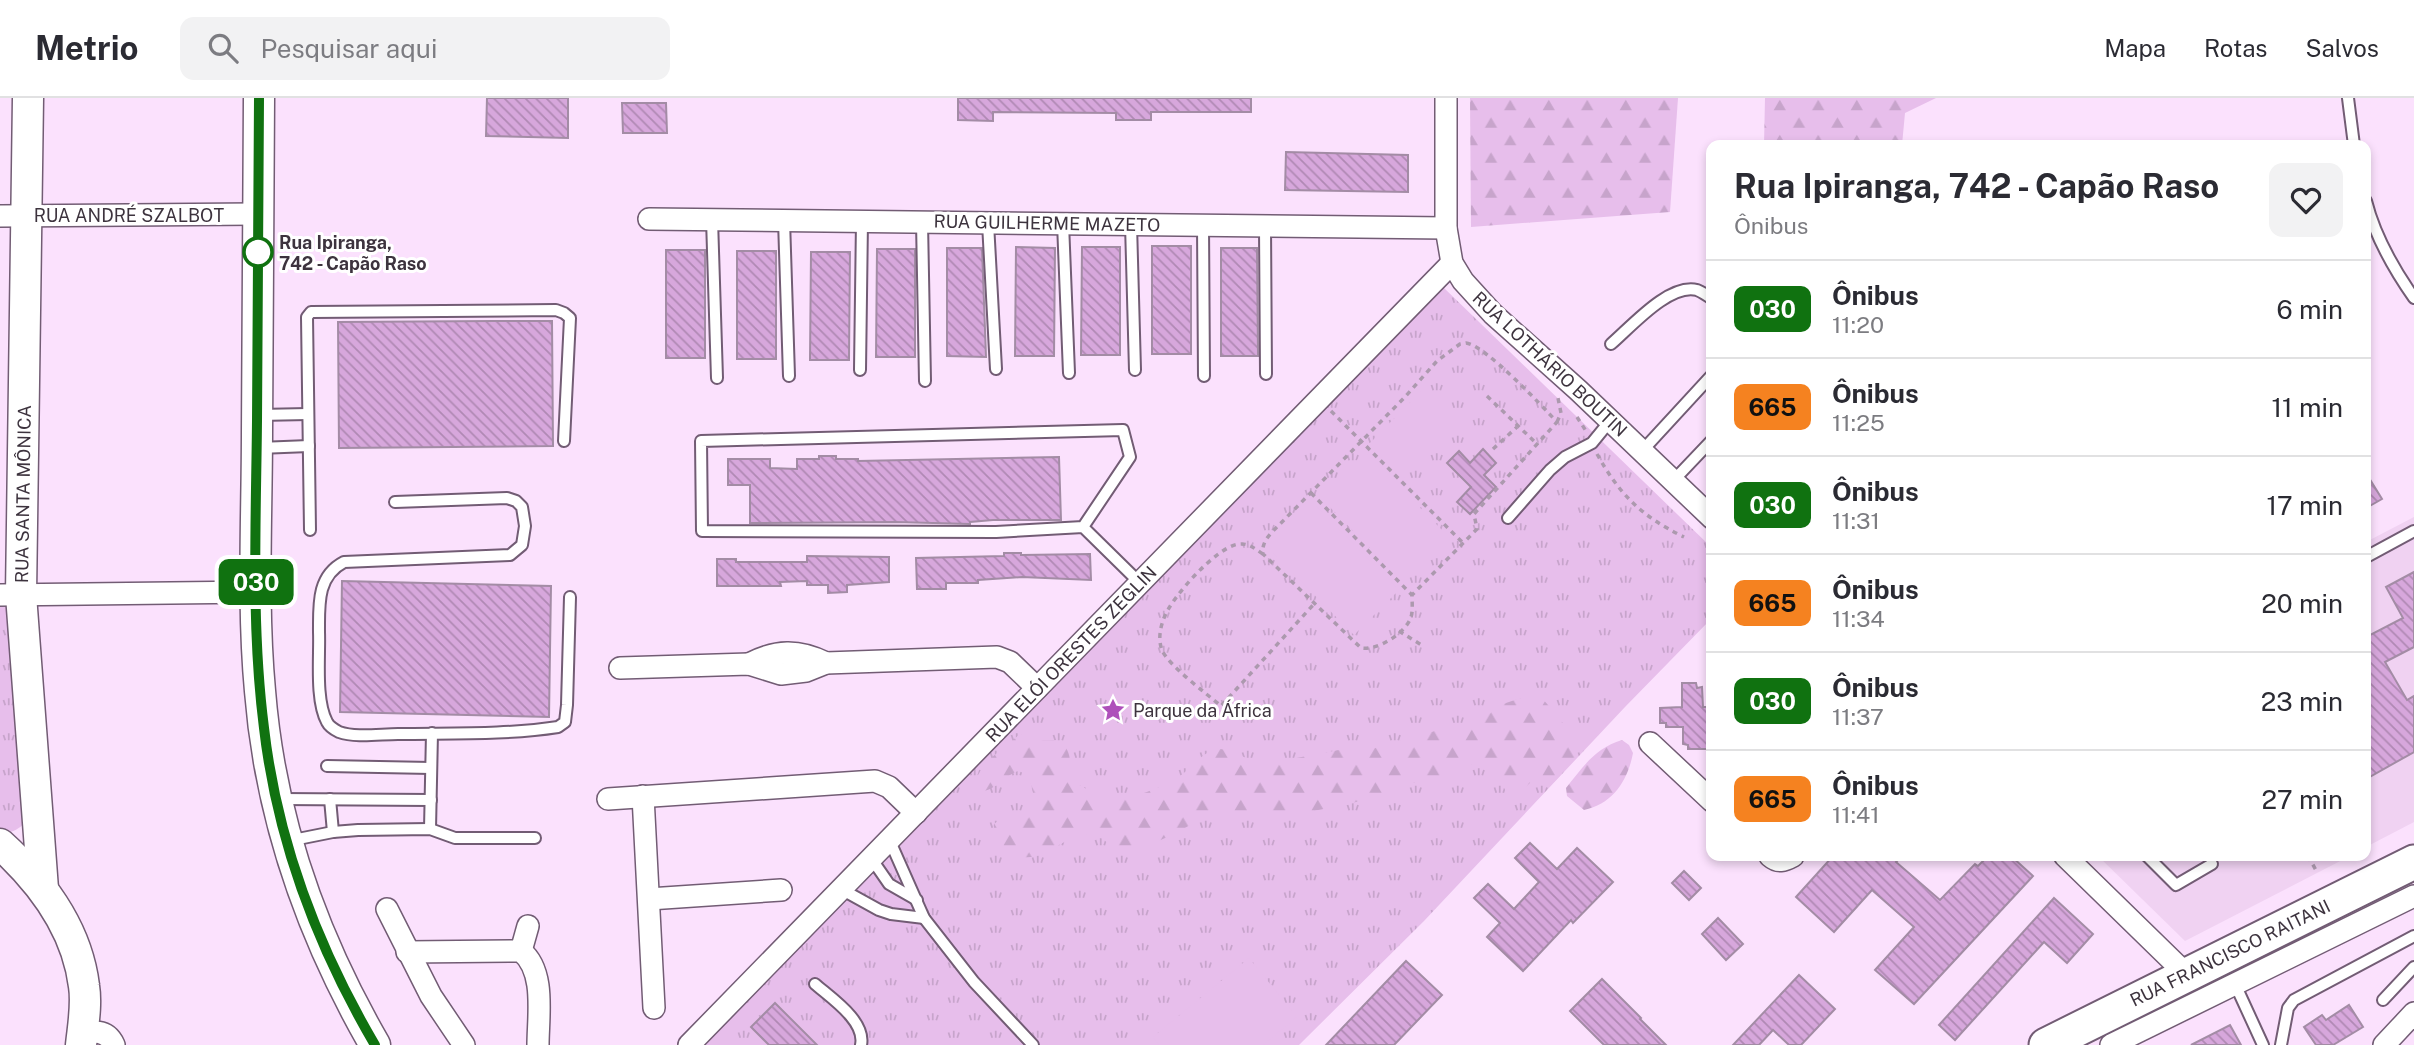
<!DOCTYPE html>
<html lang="pt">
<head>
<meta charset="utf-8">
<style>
  :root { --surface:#fff; --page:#f2f2f3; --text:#2b2b33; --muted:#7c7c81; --line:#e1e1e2 }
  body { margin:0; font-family:"Public Sans",sans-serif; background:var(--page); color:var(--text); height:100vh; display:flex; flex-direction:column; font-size:26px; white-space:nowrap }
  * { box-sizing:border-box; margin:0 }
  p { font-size:23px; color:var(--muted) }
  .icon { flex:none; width:38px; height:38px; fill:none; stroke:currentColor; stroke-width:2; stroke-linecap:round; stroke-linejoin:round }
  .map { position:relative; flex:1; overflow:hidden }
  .side { position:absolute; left:1706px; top:42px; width:665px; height:721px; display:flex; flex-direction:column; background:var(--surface); border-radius:14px; box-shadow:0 4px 10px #0003 }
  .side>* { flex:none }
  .badge { padding:0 14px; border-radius:10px; font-size:24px; line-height:46px }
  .map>.badge { position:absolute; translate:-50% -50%; box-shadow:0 0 0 4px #fff }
  .round { display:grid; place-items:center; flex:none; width:74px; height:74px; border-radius:14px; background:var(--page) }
  .headline { display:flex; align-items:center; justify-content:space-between; height:119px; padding:0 28px }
  h1 { font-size:33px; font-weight:700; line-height:52px }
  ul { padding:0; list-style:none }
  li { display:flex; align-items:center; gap:21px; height:98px; padding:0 28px; border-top:2px solid var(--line) }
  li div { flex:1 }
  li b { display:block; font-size:26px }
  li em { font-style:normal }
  li .badge { min-width:77px; font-weight:700; text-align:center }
  header { display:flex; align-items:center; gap:42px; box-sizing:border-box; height:98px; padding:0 35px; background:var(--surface); border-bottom:2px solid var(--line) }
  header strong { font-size:33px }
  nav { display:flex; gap:38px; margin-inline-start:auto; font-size:24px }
  .search { width:490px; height:63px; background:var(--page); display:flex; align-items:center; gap:18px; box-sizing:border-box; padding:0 24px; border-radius:14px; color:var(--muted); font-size:26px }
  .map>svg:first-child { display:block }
  .built { fill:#f0d2f2 }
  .grass { fill:url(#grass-tufts) }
  .forest { fill:url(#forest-firs) }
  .pitch { fill:#e7beeb }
  .building { fill:url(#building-back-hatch); stroke:#a38ca5; stroke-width:2 }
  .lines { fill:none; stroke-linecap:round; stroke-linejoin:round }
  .service-casing { stroke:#725c74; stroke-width:14 }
  .minor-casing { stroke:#725c74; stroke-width:24 }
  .secondary-casing { stroke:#725c74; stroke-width:33 }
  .primary-casing { stroke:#725c74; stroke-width:37 }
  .path { stroke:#ac99ae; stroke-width:3.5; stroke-dasharray:5 5; stroke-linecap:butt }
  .service { stroke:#fff; stroke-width:10 }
  .minor { stroke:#fff; stroke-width:21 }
  .secondary { stroke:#fff; stroke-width:30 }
  .primary { stroke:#fff; stroke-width:33 }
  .line-casing { stroke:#fff; stroke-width:16 }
  .line { stroke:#107210; stroke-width:10 }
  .stop-dot { fill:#fff; stroke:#107210; stroke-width:3.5 }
  .labels { text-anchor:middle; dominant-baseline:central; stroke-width:6; stroke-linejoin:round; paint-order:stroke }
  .street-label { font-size:18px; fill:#3d333e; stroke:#fff }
  .stop-label { font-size:18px; font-weight:bold; fill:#3d333e; stroke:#fff; text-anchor:start }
  .poi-label { font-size:18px; fill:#3d333e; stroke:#fff; text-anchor:start }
</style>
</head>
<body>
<header>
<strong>Metrio</strong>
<div class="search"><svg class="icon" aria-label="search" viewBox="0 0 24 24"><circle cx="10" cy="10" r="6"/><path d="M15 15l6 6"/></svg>Pesquisar aqui</div>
<nav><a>Mapa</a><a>Rotas</a><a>Salvos</a></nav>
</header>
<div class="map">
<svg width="2414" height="947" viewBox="0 0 2414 947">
  <defs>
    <pattern id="grass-tufts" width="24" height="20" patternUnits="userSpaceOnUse" patternTransform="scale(1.75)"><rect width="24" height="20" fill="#e7beeb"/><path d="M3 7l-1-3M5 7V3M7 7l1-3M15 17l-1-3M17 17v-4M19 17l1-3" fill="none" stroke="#c7a4cb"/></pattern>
    <pattern id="forest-firs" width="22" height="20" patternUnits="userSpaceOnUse" patternTransform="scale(1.75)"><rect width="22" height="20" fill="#e7beeb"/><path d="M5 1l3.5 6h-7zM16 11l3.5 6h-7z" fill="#c7a4cb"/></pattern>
    <pattern id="building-back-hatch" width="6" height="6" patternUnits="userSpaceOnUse" patternTransform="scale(1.75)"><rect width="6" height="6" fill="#d7a7dc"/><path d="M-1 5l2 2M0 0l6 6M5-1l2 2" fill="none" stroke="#b089b4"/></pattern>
  </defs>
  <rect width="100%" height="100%" fill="#fbe1fd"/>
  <g class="built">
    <polygon points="2414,419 2414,724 2366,749 2366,444"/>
    <polygon points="2098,758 2350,758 2185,843"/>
  </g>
  <g class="grass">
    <polygon points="1443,189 1711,449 1711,521 1625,609 1424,823 1299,947 704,947"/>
    <path d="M0 509H9L25 725C17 732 11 736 0 734Z"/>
  </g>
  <g class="forest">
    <polygon points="1470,0 1678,0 1670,114 1471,129"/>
    <polygon points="1765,0 1936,0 1905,15 1902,47 1764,47"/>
    <path d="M1533 596C1545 599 1549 610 1557 618 1586 652 1584 652 1553 685L1532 683 1515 699 1508 697 1503 688 1483 666 1471 667 1429 683 1412 685 1350 706 1313 713 1260 718 1234 715 1210 716 1174 736 1136 753H1116C1109 747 1100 735 1089 736 1059 737 1034 778 1005 749 998 743 993 735 994 726L1006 717C1009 718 1013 721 1017 721 1038 724 1039 678 1018 673 1004 678 991 697 976 693L974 684 985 665 1020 636C1028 637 1033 640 1040 642 1048 644 1055 640 1061 645 1073 654 1069 667 1072 680 1074 688 1105 699 1114 700 1131 703 1166 687 1180 678 1192 669 1204 652 1219 651 1236 651 1249 665 1265 666L1344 651 1375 650 1435 633 1466 632 1503 606Z"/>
    <path d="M1622 642 1629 647 1633 655C1628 682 1613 706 1584 712L1567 698 1566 690C1583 669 1595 650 1622 642Z"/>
  </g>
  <g class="pitch">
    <polygon points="1422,292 1456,326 1404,380 1369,346"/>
    <polygon points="1365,354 1450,440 1404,485 1320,399"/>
    <polygon points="1314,406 1399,492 1354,537 1269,451"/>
    <polygon points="1249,860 1297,919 1263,947 1159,947 1153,939"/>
  </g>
  <g class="building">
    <polygon points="487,0 568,0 568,40 486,38"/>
    <polygon points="958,0 1251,0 1251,14 1151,14 1151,22 1116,22 1116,15 993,14 993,23 958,22"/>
    <polygon points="622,5 666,5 667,35 623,35"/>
    <polygon points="1286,54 1408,57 1408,94 1285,92"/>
    <rect x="1152" y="148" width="39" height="108"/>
    <polygon points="1016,149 1055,150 1054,258 1015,258"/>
    <polygon points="1082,149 1120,149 1120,257 1081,257"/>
    <polygon points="947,150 982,150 986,259 947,258"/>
    <polygon points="1221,150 1257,150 1258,258 1221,258"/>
    <polygon points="877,151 915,151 915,259 876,259"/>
    <rect x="666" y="152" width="39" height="108"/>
    <rect x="737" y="153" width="39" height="108"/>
    <polygon points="811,154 850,154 849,262 810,262"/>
    <polygon points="495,223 552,223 553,348 339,350 338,224"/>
    <polygon points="1483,351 1496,365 1484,377 1496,389 1470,416 1457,404 1471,389 1447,365 1459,353 1470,365"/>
    <polygon points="819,358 836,358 836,361 858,361 858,363 1059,359 1061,422 993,422 970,424 970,426 895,424 750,425 750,387 728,387 728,361 770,361 770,370 797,371 797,361 819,361"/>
    <polygon points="2366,375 2382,401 2366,410"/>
    <polygon points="1004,455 1021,455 1021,457 1090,456 1091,482 1022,479 978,482 978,485 946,485 946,491 917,491 916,460 1004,458"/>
    <polygon points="807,458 889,459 889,484 847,487 847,494 828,495 828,487 807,487 807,483 780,484 781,488 717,488 717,461 736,461 736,464 807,464"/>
    <polygon points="2414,474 2414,549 2385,564 2407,602 2414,598 2414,654 2366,681 2366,539 2403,520 2386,489"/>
    <polygon points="342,483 551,488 549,619 340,614"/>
    <polygon points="1682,585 1696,585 1697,590 1702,589 1703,609 1712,609 1712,651 1688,651 1688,647 1683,646 1683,629 1666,629 1666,625 1660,625 1660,610 1682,609"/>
    <polygon points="1530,745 1557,771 1577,750 1613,784 1573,825 1571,822 1523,873 1487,839 1500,825 1474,800 1488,786 1514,811 1539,784 1515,760"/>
    <polygon points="1833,758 1902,758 1896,764 1940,802 1975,766 1978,768 1988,758 2011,758 2033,778 1914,906 1875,872 1914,829 1872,792 1834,834 1796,799"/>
    <polygon points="1684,773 1701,790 1689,802 1672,785"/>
    <polygon points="2054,800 2093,836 2067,865 2044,844 1955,942 1939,927"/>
    <polygon points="1718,820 1743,846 1726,862 1702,836"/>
    <polygon points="1406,863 1442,897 1394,947 1326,947"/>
    <polygon points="1799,877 1835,911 1801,947 1789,947 1773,932 1759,947 1733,947"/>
    <polygon points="1602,881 1641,920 1640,921 1666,947 1604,947 1570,913"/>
    <polygon points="775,905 817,947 769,947 751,929"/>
    <polygon points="2349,907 2363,929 2333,947 2316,947 2304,929 2322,917 2326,922"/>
    <polygon points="2230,927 2241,947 2191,947"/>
  </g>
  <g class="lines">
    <g class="service-casing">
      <g id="service">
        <polyline points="2348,0 2354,47"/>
        <path d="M2366 103C2375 139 2393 170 2414 200"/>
        <polyline points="712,121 717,280"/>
        <polyline points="784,122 789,278"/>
        <polyline points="922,124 925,283"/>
        <polyline points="988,125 996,271"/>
        <polyline points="1063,125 1069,275"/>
        <polyline points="1131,126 1135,272"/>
        <polyline points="1203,127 1204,278"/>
        <polyline points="1265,128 1266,276"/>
        <path d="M1611 246C1631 229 1669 185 1697 192 1702 194 1708 198 1712 201"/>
        <polyline points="860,272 862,123"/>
        <polyline points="259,317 308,316"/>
        <polyline points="259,350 309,348"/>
        <polyline points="1642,353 1712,277"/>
        <polyline points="1673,383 1712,342"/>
        <path d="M395 404 507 400 516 403 522 409 525 428 522 447 510 457 344 464C317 478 319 506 319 534 320 558 315 602 327 624 329 628 335 632 339 634 356 640 380 636 398 636 451 635 506 637 558 629L565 624 567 607 570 499"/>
        <polyline points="1508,420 1550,372 1565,359 1592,345 1610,323"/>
        <polyline points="1083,429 1130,359 1123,332 701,343 702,433 996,434 1083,429 1140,485"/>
        <polyline points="310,432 307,219 311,214 556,212 564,215 570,220 564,343"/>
        <polyline points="2366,459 2414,433"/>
        <polyline points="327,668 431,670"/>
        <polyline points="280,701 431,702"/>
        <polyline points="330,701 333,734"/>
        <polyline points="430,731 432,635"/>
        <polyline points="889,741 924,820 974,884 1033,947"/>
        <polyline points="288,743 333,734 358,732 430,731 455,740 535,740"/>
        <polyline points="2147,758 2176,787 2212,766"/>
        <polyline points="871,760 889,786 917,802"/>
        <polyline points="841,791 879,812 891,816 924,820"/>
        <path d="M815 886C831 900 866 923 861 947"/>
        <polyline points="2235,886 2263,947"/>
        <polyline points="2383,902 2414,869"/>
        <polyline points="2281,947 2288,910 2294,902 2414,838"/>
      </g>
    </g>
    <g class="minor-casing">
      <g id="minor">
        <polyline points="1446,0 1446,130 1452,165 1463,183 1493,216 1578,292 1712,420"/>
        <polyline points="0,118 258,116"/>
        <polyline points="649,121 1446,130"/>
        <polyline points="0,497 256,494"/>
        <path d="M749 566C776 552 798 551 826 565"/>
        <polyline points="620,570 749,566 781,576 806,573 826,565 997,559 1010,564 1037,590"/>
        <polyline points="1650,645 1712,703"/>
        <polyline points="643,698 654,910"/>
        <polyline points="608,701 875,683 889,689 916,715"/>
        <path d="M1770 758C1778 765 1784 763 1793 758"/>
        <polyline points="2065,758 2187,877"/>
        <polyline points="649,801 781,792"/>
        <polyline points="387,811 431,898 464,947"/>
        <polyline points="521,853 528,828"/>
        <path d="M407 854 521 853C546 873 538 918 538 947"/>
        <path d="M81 943C92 930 107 932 114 947"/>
        <polyline points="689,947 1452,165"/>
        <polyline points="2111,947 2414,798"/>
        <polyline points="2384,947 2414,915"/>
      </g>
    </g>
    <g class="secondary-casing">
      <g id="secondary">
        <polyline points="28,0 21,497 43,791"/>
        <path d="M259 0C258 111 258 222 257 333 257 419 252 507 260 593 270 719 312 838 375 947"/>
        <path d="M0 746C41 783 77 831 84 888 87 907 83 928 81 947"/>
      </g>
    </g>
    <g class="primary-casing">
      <polyline id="primary" points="2046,947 2414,764"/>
    </g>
    <g class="path">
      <path d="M1466 245C1485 247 1542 308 1557 324L1474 416 1477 431 1412 497C1412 503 1413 514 1411 519 1406 535 1377 553 1361 550L1263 456C1261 443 1272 434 1281 425L1404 300 1437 263 1460 246Z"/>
      <polyline points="1487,298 1538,347"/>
      <polyline points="1331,313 1463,445"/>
      <polyline points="1577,319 1586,333"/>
      <polyline points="1557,324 1561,315 1558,300"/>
      <polyline points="1493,351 1517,329"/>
      <path d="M1597 356C1620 397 1641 418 1684 439"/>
      <polyline points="1311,395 1412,497"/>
      <path d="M1263 456C1255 451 1249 445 1239 446 1217 448 1171 500 1164 520 1160 530 1158 542 1162 552 1168 567 1207 596 1221 608L1314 506"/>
      <polyline points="1399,533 1423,548"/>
      <polyline points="2308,758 2317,774"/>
    </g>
    <use href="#service" class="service"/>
    <use href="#minor" class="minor"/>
    <use href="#secondary" class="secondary"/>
    <use href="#primary" class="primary"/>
  </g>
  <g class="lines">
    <g class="line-casing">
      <path id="line" d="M259 0C258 108 258 215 257 323 256 425 251 528 264 630 277 742 318 850 375 947"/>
    </g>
    <use href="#line" class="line"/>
  </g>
  <defs>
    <g id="sight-bare" transform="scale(1.89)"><path d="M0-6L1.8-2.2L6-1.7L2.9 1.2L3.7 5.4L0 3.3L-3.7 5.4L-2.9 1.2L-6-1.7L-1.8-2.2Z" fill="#ae50ba" stroke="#fff" stroke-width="2.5" paint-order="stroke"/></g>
  </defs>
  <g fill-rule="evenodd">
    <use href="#sight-bare" x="1113" y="612"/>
  </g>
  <circle class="stop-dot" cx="258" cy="154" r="14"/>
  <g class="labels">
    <g class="street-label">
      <text x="129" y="117">RUA ANDRÉ SZALBOT</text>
      <text transform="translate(1047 125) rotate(1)">RUA GUILHERME MAZETO</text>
      <text transform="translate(1550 266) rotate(43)">RUA LOTHÁRIO BOUTIN</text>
      <text transform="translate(23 396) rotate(-89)">RUA SANTA MÔNICA</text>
      <text transform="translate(1071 556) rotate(-46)">RUA ELÓI ORESTES ZEGLIN</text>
      <text transform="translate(2230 855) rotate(-26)">RUA FRANCISCO RAITANI</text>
    </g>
    <g class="stop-label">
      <text x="279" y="144">Rua Ipiranga,<tspan x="279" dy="21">742 - Capão Raso</tspan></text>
    </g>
    <g class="poi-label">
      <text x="1133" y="612">Parque da África</text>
    </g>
  </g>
</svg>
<b class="badge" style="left:256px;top:484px;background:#107210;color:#fff">030</b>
<section class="side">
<div class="headline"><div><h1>Rua Ipiranga, 742 - Capão Raso</h1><p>Ônibus</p></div><a class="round"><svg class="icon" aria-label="heart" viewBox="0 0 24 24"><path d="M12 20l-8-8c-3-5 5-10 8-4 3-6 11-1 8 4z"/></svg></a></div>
<ul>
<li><span class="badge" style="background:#107210;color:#fff">030</span><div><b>Ônibus</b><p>11:20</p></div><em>6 min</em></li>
<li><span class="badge" style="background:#f58220;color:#111">665</span><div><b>Ônibus</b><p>11:25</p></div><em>11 min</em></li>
<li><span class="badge" style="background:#107210;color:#fff">030</span><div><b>Ônibus</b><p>11:31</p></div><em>17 min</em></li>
<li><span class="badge" style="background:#f58220;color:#111">665</span><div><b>Ônibus</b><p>11:34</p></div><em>20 min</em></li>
<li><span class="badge" style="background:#107210;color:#fff">030</span><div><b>Ônibus</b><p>11:37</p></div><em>23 min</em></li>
<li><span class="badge" style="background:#f58220;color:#111">665</span><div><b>Ônibus</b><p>11:41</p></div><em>27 min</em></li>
</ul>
</section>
</div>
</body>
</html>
